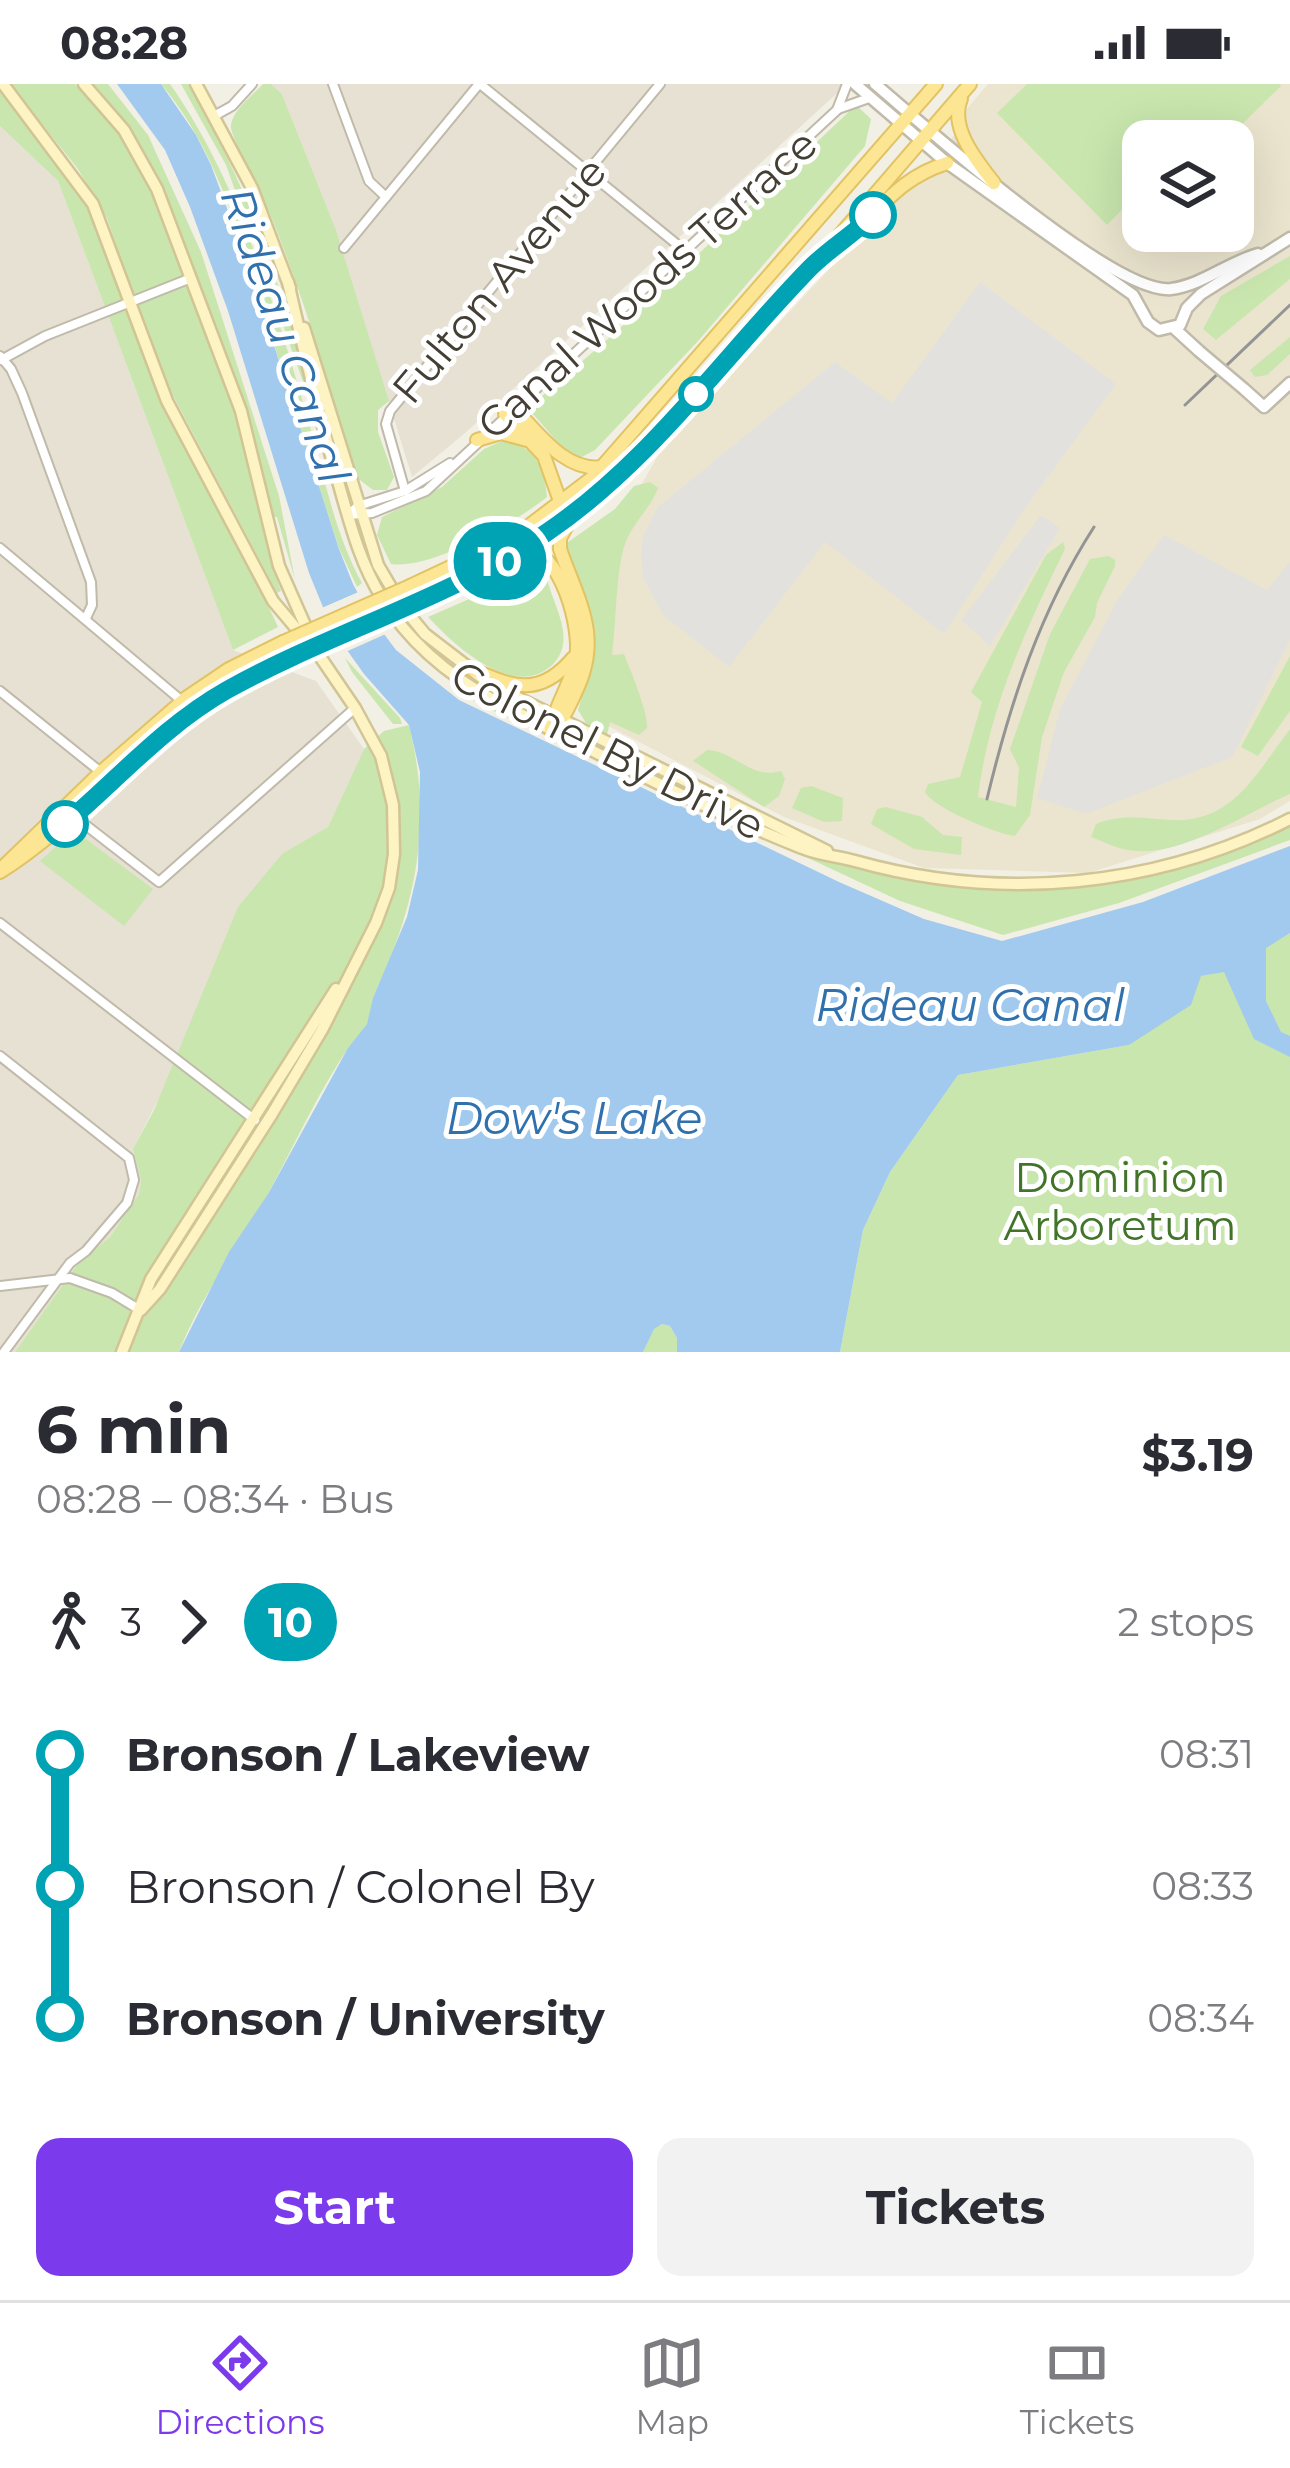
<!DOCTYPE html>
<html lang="en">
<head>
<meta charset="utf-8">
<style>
  :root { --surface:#fff; --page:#f2f2f3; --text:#2b2b33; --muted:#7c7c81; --line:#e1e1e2; --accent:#7c3aed }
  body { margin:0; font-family:Montserrat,sans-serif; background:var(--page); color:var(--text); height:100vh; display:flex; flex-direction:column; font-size:45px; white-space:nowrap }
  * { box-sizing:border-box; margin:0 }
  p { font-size:39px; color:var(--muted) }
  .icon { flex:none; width:66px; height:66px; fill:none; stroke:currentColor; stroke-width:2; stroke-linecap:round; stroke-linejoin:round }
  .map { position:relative; height:1268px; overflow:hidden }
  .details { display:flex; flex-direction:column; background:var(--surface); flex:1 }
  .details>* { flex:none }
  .badge { padding:0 24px; border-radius:39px; font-size:42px; line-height:78px }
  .buttons { position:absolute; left:1122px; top:36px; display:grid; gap:24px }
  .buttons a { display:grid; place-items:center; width:132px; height:132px; border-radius:24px; background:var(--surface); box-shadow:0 12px 48px #0002; font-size:60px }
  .map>.badge { position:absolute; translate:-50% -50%; box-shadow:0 0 0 6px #fff }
  .legs { display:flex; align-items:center; gap:18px; height:132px; padding:0 36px; font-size:39px }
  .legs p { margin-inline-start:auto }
  .overview { display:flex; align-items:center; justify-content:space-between; height:204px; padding:0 36px }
  h1 { font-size:66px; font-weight:700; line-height:90px }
  .primary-button { display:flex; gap:24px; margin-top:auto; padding:24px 36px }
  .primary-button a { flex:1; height:138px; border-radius:24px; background:var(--accent); color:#fff; font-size:48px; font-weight:700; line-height:138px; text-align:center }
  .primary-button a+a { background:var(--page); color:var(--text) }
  ul { padding:0 36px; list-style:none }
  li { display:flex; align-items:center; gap:42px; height:132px; font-size:45px }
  li i { display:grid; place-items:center; width:18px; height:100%; margin:0 15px; background:currentColor }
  li i::after { content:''; width:30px; height:30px; margin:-15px; border:9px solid; border-radius:50%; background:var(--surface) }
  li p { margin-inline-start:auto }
  li:first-child i { background:linear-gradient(#0000 50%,currentColor 0) }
  li:last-child i { background:linear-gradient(currentColor 50%,#0000 0) }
  .status { display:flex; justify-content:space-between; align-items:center; height:84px; padding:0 60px; background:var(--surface); direction:ltr }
  .status svg { height:33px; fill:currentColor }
  .tabs { display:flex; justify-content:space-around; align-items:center; height:168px; border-top:3px solid var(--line); background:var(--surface); font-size:33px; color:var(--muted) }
  .tabs a { display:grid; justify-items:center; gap:6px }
  .tabs .active { color:var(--accent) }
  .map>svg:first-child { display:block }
  .residential { fill:#e6e1d3 }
  .education { fill:#ebe5cf; fill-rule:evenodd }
  .green { fill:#c9e6ae }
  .parking { fill:#e3e1dd }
  .water { fill:#a1caee }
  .pier { fill:#f2efe5 }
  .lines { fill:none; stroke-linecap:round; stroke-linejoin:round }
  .minor-casing { stroke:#c0baaa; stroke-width:12 }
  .tertiary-casing { stroke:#c0baaa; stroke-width:15 }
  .secondary-casing { stroke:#d1c595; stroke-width:15 }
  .primary-casing { stroke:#e1c364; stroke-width:16 }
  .minor { stroke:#fff; stroke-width:8 }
  .tertiary { stroke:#fff; stroke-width:10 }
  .secondary { stroke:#fdf3c3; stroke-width:10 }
  .primary { stroke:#fce593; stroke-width:12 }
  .tram { stroke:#949494; stroke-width:3 }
  .tertiary-bridge-casing { stroke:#c0baaa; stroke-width:15; stroke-linecap:butt }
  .primary-bridge-casing { stroke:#e1c364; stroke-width:16; stroke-linecap:butt }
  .tertiary-bridge { stroke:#fff; stroke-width:10 }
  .primary-bridge { stroke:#fce593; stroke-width:12 }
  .line-1-casing { stroke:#fff; stroke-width:27 }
  .line-1 { stroke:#00a3b4; stroke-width:18 }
  .stop-1-dot { fill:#fff; stroke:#00a3b4; stroke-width:6 }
  .labels { text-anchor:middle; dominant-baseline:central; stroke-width:10; stroke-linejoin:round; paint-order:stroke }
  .street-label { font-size:42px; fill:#443f34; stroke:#fff }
  .park-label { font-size:42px; fill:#417429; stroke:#fff }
  .water-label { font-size:45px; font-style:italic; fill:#3071ad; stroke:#fff }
</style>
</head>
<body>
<div class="status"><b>08:28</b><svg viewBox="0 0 49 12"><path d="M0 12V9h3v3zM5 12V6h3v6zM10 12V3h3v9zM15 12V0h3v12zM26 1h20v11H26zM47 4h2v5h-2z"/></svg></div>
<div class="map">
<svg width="1290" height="1268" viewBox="0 0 1290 1268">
  <rect width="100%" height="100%" fill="#f2efe5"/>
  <g class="residential">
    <polygon points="271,0 847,0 465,349 412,393 336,146 282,10"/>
    <polygon points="0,42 58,97 233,566 316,597 364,665 328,743 283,769 133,1065 141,1097 139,1110 110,1153 79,1178 15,1268 0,1268"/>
  </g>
  <path class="education" d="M988 0H1290V717L1260 735 1088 789 924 784 784 733 585 630 625 429 663 363 961 44 965 27ZM1143 57H1233V147H1143Z"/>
  <g class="green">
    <path d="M10 0H75C145 63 171 157 203 242 220 288 239 334 250 382 260 424 266 466 281 507L277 509 156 279 107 134 78 85Z"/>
    <path d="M93 0H108L148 51 201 168 279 412 295 496 277 433H271C255 356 230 285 203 212 175 137 150 59 93 0Z"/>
    <path d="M161 0H170C238 97 274 219 307 332 323 387 334 449 362 499L357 503 339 464C315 391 292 317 269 244 243 161 218 67 161 0Z"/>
    <path d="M181 0H188C249 103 284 207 312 323L226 81Z"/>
    <path d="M263 0H271L282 10 336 146 389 317 378 326V348L394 393 387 406H373L356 393C331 307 306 220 273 137 266 118 233 57 231 44 230 28 253 11 263 0Z"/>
    <polygon points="1027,0 1280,0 1281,2 1225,57 1143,57 1143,109 1140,107 1107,141 997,29"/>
    <polygon points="0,5 73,96 91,128 151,294 241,464 278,543 233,566 58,97 0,42"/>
    <path d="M856 21 871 35 865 62 699 256 595 366 578 375C558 362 548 346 531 328L533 320 617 247Z"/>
    <polygon points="1290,172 1290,195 1216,256 1203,245 1221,212"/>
    <polygon points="1290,253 1290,270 1267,291 1255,293 1250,286"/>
    <path d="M502 357C534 359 545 384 547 413 515 439 429 486 391 480L377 451 382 433 442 403 484 365Z"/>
    <path d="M650 398 658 404C651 424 631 440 624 463 616 489 616 541 612 571L624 570C631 588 648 627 647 644L639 651 610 638 607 651 586 639 578 626 595 566 593 545 564 461 615 425 634 402Z"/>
    <path d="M1063 458 1065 465C1026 545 989 623 978 713L1016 723 1019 684 1010 665 1050 550 1090 475 1109 472 1115 476V482L1097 519 1095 533 1064 588 1042 653 1030 731 1015 752C997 750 933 724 925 708L928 700 960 693 982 618 971 608 1046 471Z"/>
    <path d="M533 480C545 486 548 498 552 511 561 535 573 562 551 582 512 616 453 560 428 533L506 499Z"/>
    <polygon points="1290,572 1290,627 1258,672 1241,663"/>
    <polygon points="345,574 400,634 402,640 393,640 352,588"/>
    <path d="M455 597 487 620 777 758C949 824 1123 826 1290 742V756L1119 819 1003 851 900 817 487 624 451 603Z"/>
    <path d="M409 641C433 738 417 818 376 907 371 918 373 931 366 942 361 950 354 956 349 963 318 1008 295 1060 269 1108 239 1162 201 1211 179 1268H15L79 1178 110 1153 139 1110 141 1097 133 1065 154 1026 238 823 283 769 328 743 364 665 384 647Z"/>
    <path d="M1290 645V710C1246 729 1186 770 1137 767 1121 767 1105 758 1091 753L1096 740C1120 730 1144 734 1170 736 1233 740 1257 688 1290 645Z"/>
    <path d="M707 666C735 667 751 696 781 687L785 695 779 712 764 723 693 677Z"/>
    <polygon points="811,702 843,714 842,737 824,738 792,724 801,704"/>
    <polygon points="886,723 922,733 943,751 962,753 961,771 914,765 871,740 877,725"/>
    <polygon points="79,750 153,805 124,842 40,777 66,754"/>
    <polygon points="1290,849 1290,1268 840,1268 863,1146 890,1088 958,991 1129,961 1201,892 1224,887"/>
    <polygon points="662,1240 670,1242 677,1254 677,1268 643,1268 654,1244"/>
  </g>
  <g class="parking">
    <polygon points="980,198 1116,300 1027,421 944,550 825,458 729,583 663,531 643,494 641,469 643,452 658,423 835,278 892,319"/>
    <polygon points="1041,431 1060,444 990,562 961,536"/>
    <polygon points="1164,451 1267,506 1290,478 1290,556 1232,673 1086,730 1037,714 1060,625 1119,513"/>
  </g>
  <polygon class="water" points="117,0 161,0 196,51 211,81 251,189 339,465 353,500 369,530 396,566 459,616 839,798 924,835 1002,857 1143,818 1290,762 1290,849 1266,864 1266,917 1281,948 1290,952 1290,973 1254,955 1224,888 1201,892 1191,921 1129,961 958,991 890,1088 863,1146 840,1268 677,1268 677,1254 670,1242 662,1240 654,1245 643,1268 179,1268 229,1168 268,1110 348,964 367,940 373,914 407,833 418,786 420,688 409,641 364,590 332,545 309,489 228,227 190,123 165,66"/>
  <polygon class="pier" points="363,506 388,549 341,570 317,526"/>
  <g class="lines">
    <g class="minor-casing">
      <g id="minor">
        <polyline points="333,0 369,97 386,113"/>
        <polyline points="480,0 684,166"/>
        <polyline points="838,25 869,14"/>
        <polyline points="214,32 232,22 252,0"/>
        <polyline points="344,164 479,0"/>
        <polyline points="0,272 11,285 22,309 91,498 92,521 86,534"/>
        <polyline points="1,276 45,252 191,194"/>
        <polyline points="405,407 386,340 390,327 660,0"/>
        <polyline points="348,431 372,429 426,407 837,26 847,0"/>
        <polyline points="348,431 358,422 405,407 450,379"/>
        <polyline points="0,464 182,617"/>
        <polyline points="0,607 102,689"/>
        <polyline points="74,732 159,798 355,624"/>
        <polyline points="0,839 255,1036"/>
        <polyline points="0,972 129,1074 134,1096 127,1119 86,1167 70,1179 4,1268"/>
        <polyline points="0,1202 70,1194 112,1209 140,1226"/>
      </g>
    </g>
    <g class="tertiary-casing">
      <g id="tertiary">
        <polyline points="855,0 947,79 1133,211 1148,238 1159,246 1180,241 1187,224 1201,210 1290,154"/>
        <path d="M875 0C925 42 1113 211 1171 205 1202 201 1229 178 1258 170"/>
        <polyline points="1175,245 1199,267"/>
        <polyline points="1244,305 1264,323 1290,299"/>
      </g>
    </g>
    <g class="secondary-casing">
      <g id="secondary">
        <polyline points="3,0 93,120 167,317 273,517 321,574 355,624 381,672 393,721 394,770 389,804 376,839 322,946 272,1030 160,1205 141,1226"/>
        <polyline points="84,0 124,46 157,105 241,327 279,482 309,550"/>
        <polyline points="196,0 252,104 290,204"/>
        <path d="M288 198C303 264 319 329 337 394 349 435 359 478 382 514 409 559 451 593 497 618 593 667 701 724 802 764 818 771 837 772 855 777 1001 818 1154 804 1290 735"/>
        <polyline points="304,244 378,481 402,522 425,550 490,600 827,767"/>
        <polyline points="122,1268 151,1195 336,905"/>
      </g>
    </g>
    <g class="primary-casing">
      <g id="primary">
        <path d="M961 15C949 44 977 77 994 99"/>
        <path d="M838 161C879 129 896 95 947 79"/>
        <path d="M513 323C537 347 564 388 602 383"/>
        <polyline points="505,330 544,372 561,420"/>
        <polyline points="477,356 501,349 527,356"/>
        <path d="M525 466C560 464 582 545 576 574 572 599 555 620 551 645"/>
        <polyline points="410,502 514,453 593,393 936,0"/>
        <polyline points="421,519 544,450 633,378 839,152 970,0"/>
        <path d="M465 582C509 601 537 617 573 574"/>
        <path d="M551 646C565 634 569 622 577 605 602 551 578 517 560 465V454L570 436"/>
        <polyline points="5,781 101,688 186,614 229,585 283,558"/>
        <path d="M0 788C67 746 117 685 179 637 214 610 255 592 295 574"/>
      </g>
    </g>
    <use href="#minor" class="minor"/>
    <use href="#tertiary" class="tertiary"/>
    <use href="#secondary" class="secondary"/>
    <use href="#primary" class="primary"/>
    <g class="tram">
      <polyline points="1185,321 1290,221"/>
      <path d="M987 715C1010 619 1040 527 1094 443"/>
    </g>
    <g class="tertiary-bridge-casing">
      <polyline id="tertiary-bridge" points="1199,267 1244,305"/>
    </g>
    <g class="primary-bridge-casing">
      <g id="primary-bridge">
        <polyline points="283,558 410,502"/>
        <polyline points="295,574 421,519"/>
      </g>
    </g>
    <use href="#tertiary-bridge" class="tertiary-bridge"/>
    <use href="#primary-bridge" class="primary-bridge"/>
  </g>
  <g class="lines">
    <g class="line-1-casing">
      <path id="line-1" d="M65 740C119 694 165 641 227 606 331 548 447 516 546 449 651 378 723 273 810 184 830 164 854 150 873 131"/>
    </g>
    <use href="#line-1" class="line-1"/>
  </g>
  <g class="stop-1-dot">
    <circle cx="873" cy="131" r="21"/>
    <circle cx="696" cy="310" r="15"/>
    <circle cx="65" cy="740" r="21"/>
  </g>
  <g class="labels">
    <g class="street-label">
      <text transform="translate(499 196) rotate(-50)">Fulton Avenue</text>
      <text transform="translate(647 200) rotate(-42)">Canal Woods Terrace</text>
      <text transform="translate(608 666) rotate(27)">Colonel By Drive</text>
    </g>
    <g class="park-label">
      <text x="1120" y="1093">Dominion<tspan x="1120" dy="48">Arboretum</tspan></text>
    </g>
    <g class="water-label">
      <text transform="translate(286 251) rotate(71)">Rideau Canal</text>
      <text x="970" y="920">Rideau Canal</text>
      <text x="574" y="1033">Dow's Lake</text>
    </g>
  </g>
</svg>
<div class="buttons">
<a><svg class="icon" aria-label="layers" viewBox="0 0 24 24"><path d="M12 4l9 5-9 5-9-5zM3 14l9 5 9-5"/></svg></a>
</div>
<b class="badge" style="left:500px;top:477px;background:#00a3b4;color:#fff">10</b>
</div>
<section class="details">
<div class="overview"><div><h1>6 min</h1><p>08:28 – 08:34 · Bus</p></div><b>$3.19</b></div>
<div class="legs"><svg class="icon" aria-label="walk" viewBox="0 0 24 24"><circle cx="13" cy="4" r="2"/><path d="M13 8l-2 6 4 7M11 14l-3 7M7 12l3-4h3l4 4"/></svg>3<svg class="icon" aria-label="forward" viewBox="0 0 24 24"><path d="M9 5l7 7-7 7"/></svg><b class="badge" style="background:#00a3b4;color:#fff">10</b><p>2 stops</p></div>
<ul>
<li><i style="color:#00a3b4"></i><b>Bronson / Lakeview</b><p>08:31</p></li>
<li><i style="color:#00a3b4"></i><span>Bronson / Colonel By</span><p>08:33</p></li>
<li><i style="color:#00a3b4"></i><b>Bronson / University</b><p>08:34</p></li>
</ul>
<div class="primary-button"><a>Start</a><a>Tickets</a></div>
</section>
<nav class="tabs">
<a class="active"><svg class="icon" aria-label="directions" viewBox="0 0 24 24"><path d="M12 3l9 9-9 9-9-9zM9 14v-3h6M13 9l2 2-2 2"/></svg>Directions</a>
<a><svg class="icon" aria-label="map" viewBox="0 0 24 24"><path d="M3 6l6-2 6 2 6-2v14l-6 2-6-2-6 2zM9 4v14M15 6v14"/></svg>Map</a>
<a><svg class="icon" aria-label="tickets" viewBox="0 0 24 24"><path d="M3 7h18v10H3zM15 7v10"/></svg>Tickets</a>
</nav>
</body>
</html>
